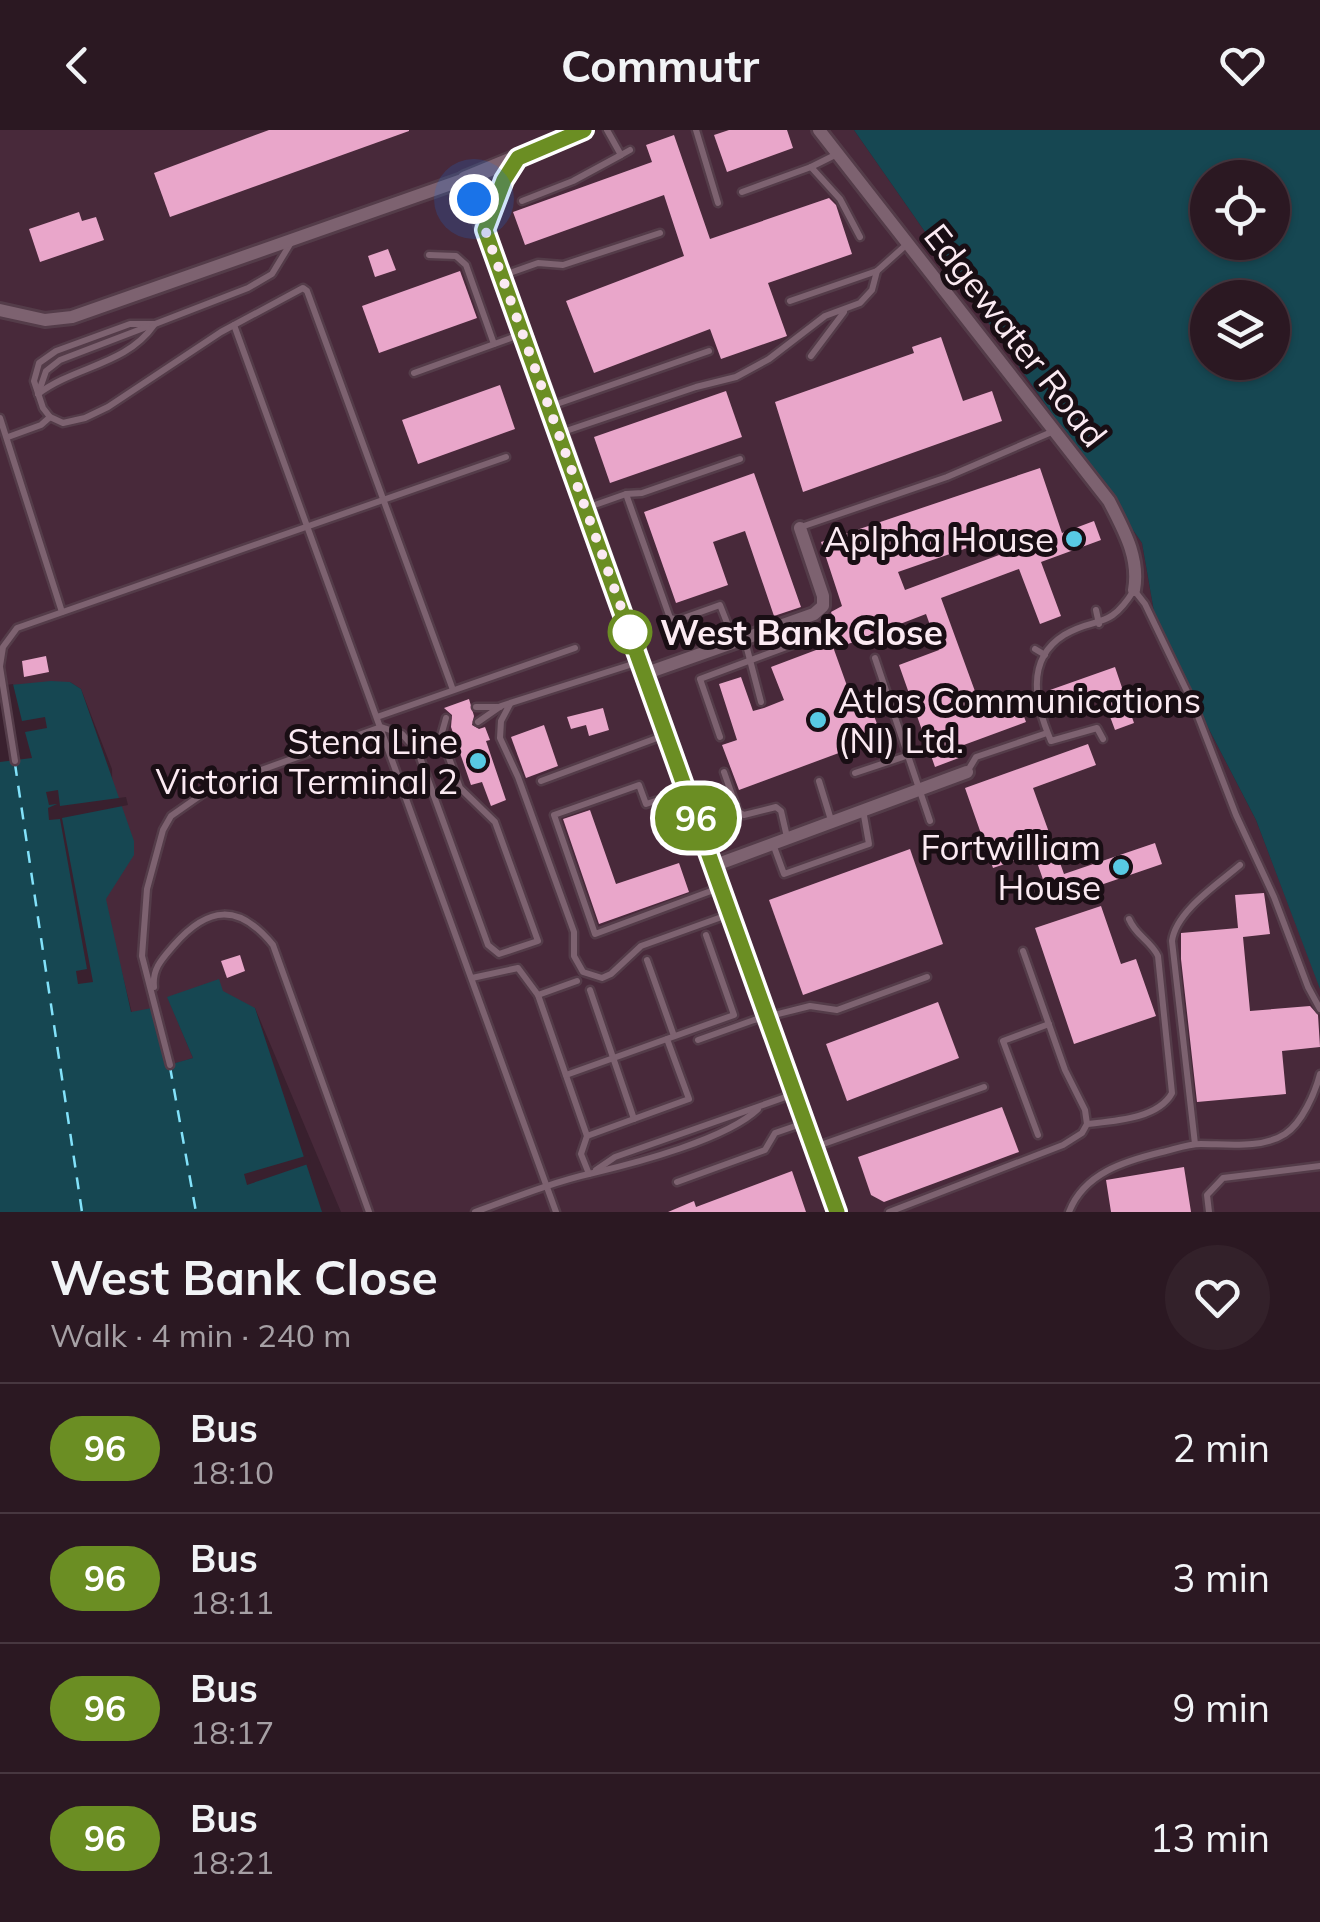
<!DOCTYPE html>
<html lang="en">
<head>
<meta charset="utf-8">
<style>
  :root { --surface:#2b1822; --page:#33212a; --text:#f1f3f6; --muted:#a6a0a5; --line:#473740 }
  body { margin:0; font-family:Mulish,sans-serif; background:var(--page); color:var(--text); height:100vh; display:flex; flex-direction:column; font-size:38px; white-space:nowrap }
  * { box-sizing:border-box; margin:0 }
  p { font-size:32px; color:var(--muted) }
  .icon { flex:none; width:55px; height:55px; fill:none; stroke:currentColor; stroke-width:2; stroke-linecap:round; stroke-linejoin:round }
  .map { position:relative; height:1082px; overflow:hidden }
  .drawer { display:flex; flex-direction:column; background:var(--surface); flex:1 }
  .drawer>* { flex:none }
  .badge { padding:0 20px; border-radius:32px; font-size:35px; line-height:65px }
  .fabs { position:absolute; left:1190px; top:30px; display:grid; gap:20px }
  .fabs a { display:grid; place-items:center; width:100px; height:100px; border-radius:50%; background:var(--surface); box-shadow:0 2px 8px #0004,0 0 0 2px var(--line); font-size:50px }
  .you { position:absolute; width:50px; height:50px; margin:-25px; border:8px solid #fff; border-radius:50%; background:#1a73e8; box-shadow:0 0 0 15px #1a73e833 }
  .map>.badge { position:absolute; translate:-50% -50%; box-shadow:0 0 0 5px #fff }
  .round { display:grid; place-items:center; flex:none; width:105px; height:105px; border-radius:52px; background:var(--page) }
  .head { display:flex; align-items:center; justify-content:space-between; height:170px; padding:0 50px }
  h1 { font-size:48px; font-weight:700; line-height:75px }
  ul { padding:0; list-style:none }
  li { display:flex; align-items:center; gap:30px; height:130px; padding:0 50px; border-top:2px solid var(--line) }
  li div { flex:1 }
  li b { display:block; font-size:38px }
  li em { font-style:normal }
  li .badge { min-width:110px; font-weight:700; text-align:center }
  header { display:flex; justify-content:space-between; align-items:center; height:130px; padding:0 50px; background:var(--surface); font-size:45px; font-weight:700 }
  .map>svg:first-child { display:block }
  .built { fill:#48293a }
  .water { fill:#164752; fill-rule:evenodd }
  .pier { fill:#39202e }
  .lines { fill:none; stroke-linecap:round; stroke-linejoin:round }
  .ferry { stroke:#82e2fa; stroke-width:2.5; stroke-dasharray:12 10; stroke-linecap:butt }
  .building { fill:#e9a6ca; fill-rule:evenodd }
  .service-casing { stroke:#543c49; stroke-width:11 }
  .minor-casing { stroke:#543c49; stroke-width:18 }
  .tertiary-casing { stroke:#543c49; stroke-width:20 }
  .service { stroke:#7d6270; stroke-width:6 }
  .minor { stroke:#7d6270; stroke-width:12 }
  .tertiary { stroke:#7d6270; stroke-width:15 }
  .line-casing { stroke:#fff; stroke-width:22 }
  .line { stroke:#6b8e23; stroke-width:15 }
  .walk { stroke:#fbeaf2; stroke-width:10; stroke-dasharray:0 18 }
  .poi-dot { fill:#58c9e3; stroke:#190e14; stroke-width:4 }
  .stop-dot { fill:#fff; stroke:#6b8e23; stroke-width:5 }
  .labels { text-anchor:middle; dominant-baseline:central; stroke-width:10; stroke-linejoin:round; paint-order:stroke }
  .street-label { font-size:35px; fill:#fbeaf2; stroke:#190e14 }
  .poi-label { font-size:35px; fill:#fbeaf2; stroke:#190e14; text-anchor:end }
  .stop-label { font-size:35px; font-weight:bold; fill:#fbeaf2; stroke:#190e14; text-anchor:start }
</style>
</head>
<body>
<header><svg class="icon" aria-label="back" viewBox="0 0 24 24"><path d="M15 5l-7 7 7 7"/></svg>Commutr<svg class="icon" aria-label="heart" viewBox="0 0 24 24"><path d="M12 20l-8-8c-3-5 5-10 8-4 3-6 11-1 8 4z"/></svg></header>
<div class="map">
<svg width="1320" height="1082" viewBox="0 0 1320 1082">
  <rect width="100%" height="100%" fill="#39202e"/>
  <polygon class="built" points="0,0 854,0 1142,413 1157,499 1256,690 1320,857 1320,1082 341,1082 255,878 168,868 193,928 164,937 152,879 132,883 106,779 106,768 114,754 112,639 81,559 70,552 0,556"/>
  <g class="water">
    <path d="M854 0H1320V859L1256 690 1157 499 1142 413ZM1208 48H1272V112H1208ZM1208 168H1272V232H1208Z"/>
    <polygon points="51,551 70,552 81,559 134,711 134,725 106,769 131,882 152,878 165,936 193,928 167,867 219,849 223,861 255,878 322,1082 0,1082 0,556"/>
  </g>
  <g class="pier">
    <polygon points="13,554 22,591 45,587 47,598 25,602 32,628 0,632 0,556"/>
    <polygon points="58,660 60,676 126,667 128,675 62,688 93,852 78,854 76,841 87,839 60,689 49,690 48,678 57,674 49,675 46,662"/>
    <polygon points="309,1025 311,1033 247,1055 244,1044"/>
  </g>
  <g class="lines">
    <g class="ferry">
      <polyline points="15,634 82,1082"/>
      <polyline points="170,937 196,1082"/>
    </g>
  </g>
  <g class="building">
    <polygon points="269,0 409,0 409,1 170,87 154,43"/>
    <polygon points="729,0 787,0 793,18 727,42 714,5"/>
    <polygon points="674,5 710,109 829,68 836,75 852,124 768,153 787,206 721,229 710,199 594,243 566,171 684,126 664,65 525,115 513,82 652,32 646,15"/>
    <polygon points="79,82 82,91 96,87 104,110 40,132 29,99"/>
    <polygon points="388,119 396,140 375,147 368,126"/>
    <polygon points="460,141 477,188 379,223 362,176"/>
    <polygon points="941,207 963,271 992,261 1002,291 803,362 775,272 914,223 912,217"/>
    <polygon points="500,255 515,299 418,334 402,290"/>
    <polygon points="726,261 742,307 610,353 594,307"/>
    <path d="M1040 338 1062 403 1094 391 1101 410 1041 432 1061 486 1040 494 1019 439 941 468 984 586 1019 573 1026 592 961 616 964 626 935 637 899 535 939 520 926 484 843 516 831 482 842 476 821 412ZM993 409 999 425 905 460 898 442Z"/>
    <polygon points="754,343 801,477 774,486 745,401 713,412 728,455 676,473 644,382"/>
    <polygon points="832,514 851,567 865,562 882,607 739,660 722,615 737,610 719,554 741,547 753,581 764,578 784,570 771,537"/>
    <polygon points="46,526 49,542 24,547 22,531"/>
    <polygon points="1115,537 1134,593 1115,600 1102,565 1057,581 1050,560"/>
    <polygon points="469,569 474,586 472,595 479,599 485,597 490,610 486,611 506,670 491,676 482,652 471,655 451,597 452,585 444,578"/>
    <polygon points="603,578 609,600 589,606 586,595 571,599 567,587"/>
    <polygon points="544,595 558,636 526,648 511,607"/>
    <polygon points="1088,614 1096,635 1033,658 1064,744 1155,713 1162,734 1051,772 1034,724 993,738 965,658"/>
    <polygon points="590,680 616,754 679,733 689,762 599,794 563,689"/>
    <polygon points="910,719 943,814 803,865 769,770"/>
    <polygon points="1264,763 1270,804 1243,807 1250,881 1310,876 1318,885 1320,917 1282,921 1286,964 1197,972 1181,829 1181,803 1238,798 1235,765"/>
    <polygon points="1101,776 1121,834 1136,829 1156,886 1074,914 1035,798"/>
    <polygon points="240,825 245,841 227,848 221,831"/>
    <polygon points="938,872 959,928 847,971 826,914"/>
    <polygon points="1002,977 1019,1022 884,1072 871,1065 858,1027"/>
    <polygon points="1184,1037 1191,1082 1111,1082 1106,1050"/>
    <polygon points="792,1041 806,1082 668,1082 694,1071 696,1077"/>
  </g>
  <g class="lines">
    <g class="service-casing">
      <g id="service">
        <polyline points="607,0 621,25 630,20"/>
        <polyline points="696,0 718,73"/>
        <polyline points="835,25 811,37 840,69 860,107"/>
        <polyline points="742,62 811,37"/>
        <polyline points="522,71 573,51 621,25"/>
        <polyline points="292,111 272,144 248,158 155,194 130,194 56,221 39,233 34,251 43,278 50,287 63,293 85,288 108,277 221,202 303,158 307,161 453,560"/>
        <polyline points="429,125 456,126 466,135 494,214"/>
        <polyline points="504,145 538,133 563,135 660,103"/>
        <polyline points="790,171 877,141 906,115"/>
        <polyline points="234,195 556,1082"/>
        <polyline points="811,226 844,182"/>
        <polyline points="414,243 522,204"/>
        <polyline points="38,264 46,241 60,230 149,196"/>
        <path d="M38 264C75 236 126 235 154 195"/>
        <polyline points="551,276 709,221"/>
        <polyline points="0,288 62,482"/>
        <polyline points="560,303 696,257 736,247 769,229 825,186 860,173 872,160 877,141"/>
        <polyline points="8,307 41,295 50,287"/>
        <polyline points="626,364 670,488 678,490 720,475 735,513"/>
        <polyline points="589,377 626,364 642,363 740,329"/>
        <polyline points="801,397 947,347 1054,301"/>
        <polyline points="1096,480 1099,494"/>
        <polyline points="745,511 761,572"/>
        <polyline points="1035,519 1045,525"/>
        <polyline points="875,528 930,691"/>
        <polyline points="0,536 3,517 17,498 506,327"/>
        <polyline points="0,537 15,631"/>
        <polyline points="510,574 501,591 500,608 518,647 574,802 574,826 583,842 602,848 611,844 641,816 730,784"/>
        <polyline points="476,577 500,577"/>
        <polyline points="377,587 575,518"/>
        <polyline points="478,592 501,576 639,532"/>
        <polyline points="720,607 700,549 827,502"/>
        <path d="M1103 609 1097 598 1051 611C1036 576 1024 530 1064 505 1097 485 1108 502 1134 460L1145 474 1194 576 1236 685 1274 767 1308 857 1320 879"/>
        <polyline points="724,642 738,682 744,685 776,677 781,681 787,707"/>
        <polyline points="967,642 976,627 1047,603"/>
        <polyline points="855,643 906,626"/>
        <polyline points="541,651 665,605"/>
        <polyline points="819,651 831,690"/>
        <polyline points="684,662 646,674 639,655 554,685 595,804 719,758"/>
        <polyline points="773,714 784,744 869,714 863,680"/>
        <polyline points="647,830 674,906"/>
        <polyline points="472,848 518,838 538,865 587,1006 581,1024 589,1044"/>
        <path d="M154 857C152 838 163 828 174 815 208 776 239 773 273 815L369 1082"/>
        <polyline points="590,860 634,989"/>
        <polyline points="538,865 577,851"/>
        <polyline points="698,910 754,890 810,876 837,880 927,847"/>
        <polyline points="170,935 142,826 147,759 163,700 171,686 211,658 381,597 402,604 418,622 488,815 499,824 538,811 495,692 460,658 441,606 446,588"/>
        <polyline points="566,945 734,885 706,805"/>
        <path d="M1087 994C1114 991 1158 989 1172 963L1158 826C1150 810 1136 806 1129 789"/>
        <polyline points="1038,1005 1003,911 1049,894"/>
        <polyline points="587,1006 689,969 667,909"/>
        <path d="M1195 1014 1172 811C1176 781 1218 754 1240 735"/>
        <polyline points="815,1017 984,957"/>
        <polyline points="596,1040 615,1027 794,964"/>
        <polyline points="677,1052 765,1020 775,1003 804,993"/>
        <path d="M475 1082C513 1068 553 1052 593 1043 636 1033 727 1009 758 979"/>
        <polyline points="889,1082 1063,1015 1082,1003 1087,994 1085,980 1065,940 1023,821"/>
        <path d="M1069 1082C1084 1043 1125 1031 1162 1022 1175 1019 1188 1014 1201 1014 1226 1014 1262 1019 1285 1004 1302 993 1315 963 1320 944"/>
        <polyline points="1209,1082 1207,1065 1223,1048 1320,1036"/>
      </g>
    </g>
    <g class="minor-casing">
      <g id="minor">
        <path d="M819 0 1109 371C1123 399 1140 427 1134 460"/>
        <polyline points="0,180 45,190 72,187 465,49"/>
        <polyline points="644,544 814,484 823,476 823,466 800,398"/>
        <polyline points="713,736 967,642"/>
      </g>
    </g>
    <g class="tertiary-casing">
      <g id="tertiary">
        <polyline points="584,0 465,49 550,276 837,1082"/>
        <polyline points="485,100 501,58 518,28"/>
      </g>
    </g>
    <use href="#service" class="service"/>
    <use href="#minor" class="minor"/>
    <use href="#tertiary" class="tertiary"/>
  </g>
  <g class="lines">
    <g class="line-casing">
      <polyline id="line" points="584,0 518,28 504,50 485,100 837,1082"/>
    </g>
    <use href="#line" class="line"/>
    <polyline class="walk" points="474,69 630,502"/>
  </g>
  <g class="poi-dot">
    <circle cx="1074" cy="409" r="10"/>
    <circle cx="818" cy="590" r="10"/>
    <circle cx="478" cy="631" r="10"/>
    <circle cx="1121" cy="737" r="10"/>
  </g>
  <circle class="stop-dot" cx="630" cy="502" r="20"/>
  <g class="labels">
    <g class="street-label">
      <text transform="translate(1016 205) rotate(52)">Edgewater Road</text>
    </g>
    <g class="poi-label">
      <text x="1054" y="409">Aplpha House</text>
      <text x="838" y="570" text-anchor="start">Atlas Communications<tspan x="838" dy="40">(NI) Ltd.</tspan></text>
      <text x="458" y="611">Stena Line<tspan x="458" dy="40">Victoria Terminal 2</tspan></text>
      <text x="1101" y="717">Fortwilliam<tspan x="1101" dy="40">House</tspan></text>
    </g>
    <g class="stop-label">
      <text x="660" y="502">West Bank Close</text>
    </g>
  </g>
</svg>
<div class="fabs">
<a><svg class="icon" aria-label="locate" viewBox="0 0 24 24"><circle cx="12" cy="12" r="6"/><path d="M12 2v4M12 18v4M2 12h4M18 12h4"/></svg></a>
<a><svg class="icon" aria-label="layers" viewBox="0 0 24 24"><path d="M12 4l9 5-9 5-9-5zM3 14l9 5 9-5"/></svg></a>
</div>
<div class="you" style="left:474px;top:69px"></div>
<b class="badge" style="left:696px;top:688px;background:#6b8e23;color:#fff">96</b>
</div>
<section class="drawer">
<div class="head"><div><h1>West Bank Close</h1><p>Walk · 4 min · 240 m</p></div><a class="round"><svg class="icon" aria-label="heart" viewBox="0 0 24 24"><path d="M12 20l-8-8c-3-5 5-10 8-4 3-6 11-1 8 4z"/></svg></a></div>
<ul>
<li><span class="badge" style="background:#6b8e23;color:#fff">96</span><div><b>Bus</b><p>18:10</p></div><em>2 min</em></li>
<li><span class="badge" style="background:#6b8e23;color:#fff">96</span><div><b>Bus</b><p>18:11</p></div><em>3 min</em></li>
<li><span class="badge" style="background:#6b8e23;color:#fff">96</span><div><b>Bus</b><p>18:17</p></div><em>9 min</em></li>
<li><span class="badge" style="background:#6b8e23;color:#fff">96</span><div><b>Bus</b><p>18:21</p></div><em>13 min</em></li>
</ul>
</section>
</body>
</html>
